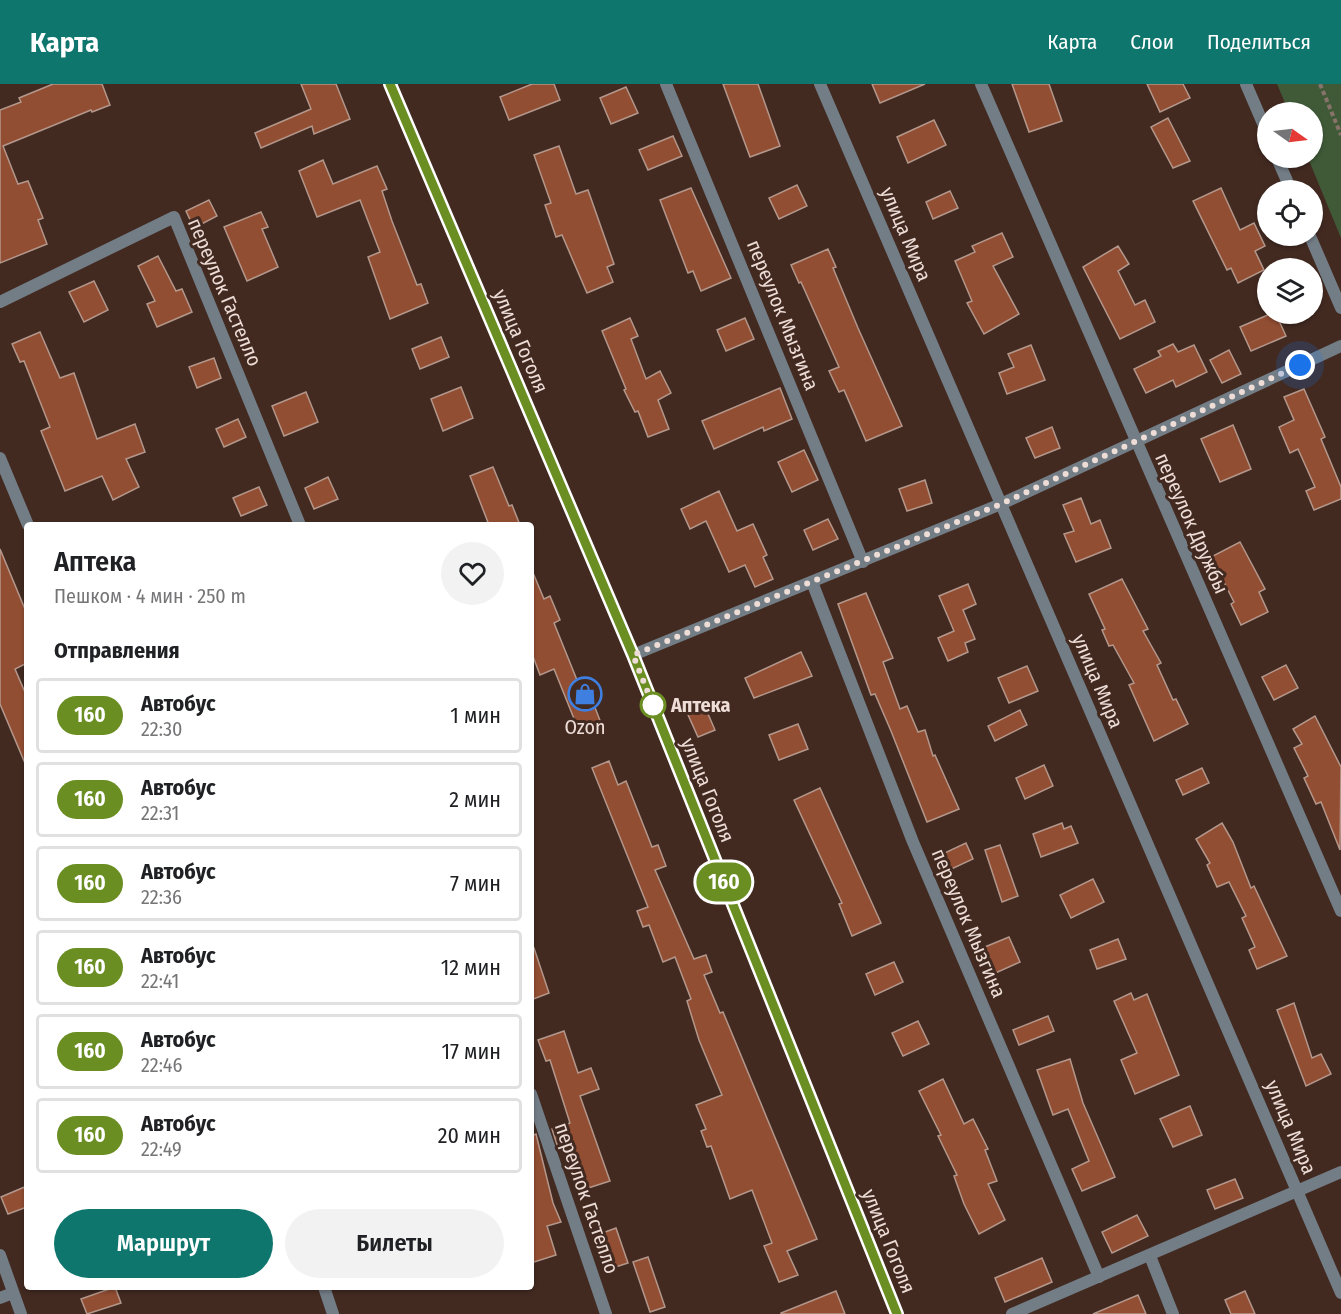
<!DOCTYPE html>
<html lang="ru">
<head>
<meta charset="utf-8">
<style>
  :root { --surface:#fff; --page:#f2f2f2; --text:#202124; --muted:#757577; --line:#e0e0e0; --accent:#0f766e }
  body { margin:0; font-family:"Fira Sans Condensed",sans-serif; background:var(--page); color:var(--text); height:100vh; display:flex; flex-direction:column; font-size:22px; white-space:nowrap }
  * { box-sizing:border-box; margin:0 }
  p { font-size:20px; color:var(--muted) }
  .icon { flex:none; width:33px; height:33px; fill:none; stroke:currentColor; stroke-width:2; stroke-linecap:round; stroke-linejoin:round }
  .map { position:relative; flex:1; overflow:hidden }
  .sheet { position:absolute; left:24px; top:438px; width:510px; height:768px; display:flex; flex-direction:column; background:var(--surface); border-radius:6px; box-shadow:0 2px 4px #0004 }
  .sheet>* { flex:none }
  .badge { padding:0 12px; border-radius:20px; font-size:21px; line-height:39px }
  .needle { width:39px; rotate:104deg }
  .controls { position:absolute; left:1257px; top:18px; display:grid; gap:12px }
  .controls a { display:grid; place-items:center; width:66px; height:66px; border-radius:50%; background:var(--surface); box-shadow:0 2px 4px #0004; font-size:30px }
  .you { position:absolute; width:30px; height:30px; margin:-15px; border:4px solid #fff; border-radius:50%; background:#1a73e8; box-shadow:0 0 0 9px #1a73e833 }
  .map>.badge { position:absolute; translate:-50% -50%; box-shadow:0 0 0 3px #fff }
  h2 { padding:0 30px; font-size:22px; line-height:54px }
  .round { display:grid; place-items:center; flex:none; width:63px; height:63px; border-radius:32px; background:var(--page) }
  .head { display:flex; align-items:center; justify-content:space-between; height:102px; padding:0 30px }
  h1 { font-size:28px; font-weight:600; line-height:45px }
  .cta { display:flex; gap:12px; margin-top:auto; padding:12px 30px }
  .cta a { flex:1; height:69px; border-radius:36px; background:var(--accent); color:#fff; font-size:24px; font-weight:600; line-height:69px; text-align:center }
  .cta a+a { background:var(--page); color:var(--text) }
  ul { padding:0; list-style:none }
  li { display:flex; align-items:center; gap:18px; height:75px; margin:0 12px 9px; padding:0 18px; border:3px solid var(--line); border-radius:6px }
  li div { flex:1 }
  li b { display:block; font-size:22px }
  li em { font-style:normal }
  li .badge { min-width:66px; font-weight:700; text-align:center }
  header { display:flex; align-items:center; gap:36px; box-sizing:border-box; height:84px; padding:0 30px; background:var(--accent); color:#fff }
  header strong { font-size:28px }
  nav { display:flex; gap:33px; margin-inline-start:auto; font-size:21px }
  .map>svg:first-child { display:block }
  .green { fill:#405a38 }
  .building { fill:#924e33; stroke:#b4978b; stroke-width:1.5 }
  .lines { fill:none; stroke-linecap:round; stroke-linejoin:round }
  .path { stroke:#88736b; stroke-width:4; stroke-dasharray:4.5 3; stroke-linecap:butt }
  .lane { stroke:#737d86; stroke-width:12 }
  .street { stroke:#737d86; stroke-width:12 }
  .secondary { stroke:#98a8b6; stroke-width:12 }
  .line-casing { stroke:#fff; stroke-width:14 }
  .line { stroke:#6b8e23; stroke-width:9 }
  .walk { stroke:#eeddd7; stroke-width:6; stroke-dasharray:0 10.8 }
  .stop-dot { fill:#fff; stroke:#6b8e23; stroke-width:3 }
  .labels { text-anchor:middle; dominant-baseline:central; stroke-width:6; stroke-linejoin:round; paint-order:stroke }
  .street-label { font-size:20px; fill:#eeddd7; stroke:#422a21 }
  .stop-label { font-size:20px; font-weight:bold; fill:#eeddd7; stroke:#422a21; text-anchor:start }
  .poi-label { font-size:20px; fill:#eeddd7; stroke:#422a21 }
</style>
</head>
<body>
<header>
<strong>Карта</strong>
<nav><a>Карта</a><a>Слои</a><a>Поделиться</a></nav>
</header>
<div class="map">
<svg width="1341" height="1230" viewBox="0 0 1341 1230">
  <rect width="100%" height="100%" fill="#422a21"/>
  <polygon class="green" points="1277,0 1341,0 1341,154 1308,74 1312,74 1312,28 1289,28"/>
  <g class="building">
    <polygon points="53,0 102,0 110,21 92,28 91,26 3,62 18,100 28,97 43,134 38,136 47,160 0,179 0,26 21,18 19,14"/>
    <polygon points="301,0 336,0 350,35 314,50 312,42 261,64 255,49 311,25"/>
    <polygon points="532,0 554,0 560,16 509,36 500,13"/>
    <polygon points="723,0 758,0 780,62 750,73"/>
    <polygon points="872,0 925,0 880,19"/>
    <polygon points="1012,0 1049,0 1062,37 1029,48"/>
    <polygon points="1147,0 1183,0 1190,14 1160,28"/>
    <polygon points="626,3 638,29 611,40 600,14"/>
    <polygon points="1168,34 1190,77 1173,84 1151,43"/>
    <polygon points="934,36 946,61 908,79 897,53"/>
    <polygon points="673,52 682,72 648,86 639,66"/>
    <polygon points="559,62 576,110 588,106 614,180 607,183 613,198 587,209 562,151 556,153 545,121 551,119 534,71"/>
    <polygon points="323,76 333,100 377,82 387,105 382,107 392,137 417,201 421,200 428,219 390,235 368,173 380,168 360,116 317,133 299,87"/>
    <polygon points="797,101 807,122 779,135 769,114"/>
    <polygon points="691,104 731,194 701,207 693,187 688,189 660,116"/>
    <polygon points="1221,104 1240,146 1254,139 1265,162 1255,167 1264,186 1238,199 1231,184 1227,186 1193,117"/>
    <polygon points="950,107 958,124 933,135 926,118"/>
    <polygon points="209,116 217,132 194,144 186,127"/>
    <polygon points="261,128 268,143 262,145 278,183 247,197 224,143"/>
    <polygon points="1002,149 1013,173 993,182 1019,230 984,250 967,219 972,217 955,177 975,168 972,162"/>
    <polygon points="1118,162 1129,180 1118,187 1135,221 1145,216 1155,238 1120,255 1083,183"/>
    <polygon points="828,165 836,183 833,184 858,244 902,342 866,357 844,306 839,308 829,287 839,283 801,198 799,199 791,181"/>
    <polygon points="158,172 176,207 182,205 192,228 157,243 147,220 155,217 138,182"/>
    <polygon points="94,197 108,226 84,238 69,208"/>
    <polygon points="1270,230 1276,230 1286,252 1251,267 1240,243"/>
    <polygon points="630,234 638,252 631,255 646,295 660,287 671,309 658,316 669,345 648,353 638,327 635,328 624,306 626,305 602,247"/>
    <polygon points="745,234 754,255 726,267 717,246"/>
    <polygon points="40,248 60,294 74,289 97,355 135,340 145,368 126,375 139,403 113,416 102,392 65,407 41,347 50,343 24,277 20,278 12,260"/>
    <polygon points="441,253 449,273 420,285 412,265"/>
    <polygon points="1173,260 1178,268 1194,261 1207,288 1176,303 1173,296 1146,309 1134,285 1161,272 1158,267"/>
    <polygon points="1031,261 1045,296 1007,310 999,289 1014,283 1008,270"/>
    <polygon points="1229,266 1241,290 1222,299 1210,276"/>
    <polygon points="214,274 221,294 197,304 189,283"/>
    <polygon points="461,303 473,334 443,347 431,315"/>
    <polygon points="780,304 792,335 764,347 763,343 714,365 702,337"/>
    <polygon points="1304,305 1325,353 1321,355 1341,403 1341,415 1314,426 1306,407 1315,403 1298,365 1290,369 1279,343 1294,336 1284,313"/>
    <polygon points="306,308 318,338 284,352 272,322"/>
    <polygon points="238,335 246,353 224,363 216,345"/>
    <polygon points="1233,341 1251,385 1220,398 1201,355"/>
    <polygon points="1052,343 1060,364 1035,374 1026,354"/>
    <polygon points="804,366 818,396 792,408 778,378"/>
    <polygon points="493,383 509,422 512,421 520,441 489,441 470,392"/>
    <polygon points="328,393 338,415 314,425 305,404"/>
    <polygon points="925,396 932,419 907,427 899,405"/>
    <polygon points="259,403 267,421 241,432 233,414"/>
    <polygon points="719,407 737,447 753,440 767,471 763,473 773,495 755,503 745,481 729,488 706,437 690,445 681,425"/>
    <polygon points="1081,414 1091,440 1100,436 1111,464 1076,478 1064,450 1074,447 1063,421"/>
    <polygon points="828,435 838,455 813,466 804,446"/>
    <polygon points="1240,458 1265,505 1259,508 1268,528 1241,541 1231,520 1234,518 1211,473"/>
    <polygon points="0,465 27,530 27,579 15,585 27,613 27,684 0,620"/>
    <polygon points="531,484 544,515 550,512 560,536 554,539 579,601 585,598 601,639 579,647 554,585 540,591 531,567"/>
    <polygon points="1122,495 1148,545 1143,547 1161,579 1157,581 1173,616 1176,615 1188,640 1154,657 1129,601 1134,599 1113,561 1109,562 1102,546 1105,545 1089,510"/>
    <polygon points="968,500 976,520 963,526 975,555 965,559 968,568 948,577 938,554 954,547 939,512"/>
    <polygon points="866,509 893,574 883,578 900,625 907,622 918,648 925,646 933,672 935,671 959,725 927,738 891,647 875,610 871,611 838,520"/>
    <polygon points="801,568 812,592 754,614 745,594"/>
    <polygon points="1286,581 1298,604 1274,616 1262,593"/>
    <polygon points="1027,582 1038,607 1009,619 998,594"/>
    <polygon points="702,616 715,646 698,653 685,624"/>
    <polygon points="1020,626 1027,641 995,657 988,642"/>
    <polygon points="1315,632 1341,683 1340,766 1321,718 1316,720 1304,694 1308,692 1294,664 1302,660 1293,645"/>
    <polygon points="798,640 808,665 779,676 769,651"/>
    <polygon points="609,677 618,701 626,697 652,763 658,761 666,782 655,786 694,875 706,871 712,888 704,891 720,929 723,928 817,1155 787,1167 798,1191 779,1198 764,1162 772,1159 752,1106 730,1115 711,1062 707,1063 701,1047 706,1045 696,1021 722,1011 699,956 687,917 691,915 675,873 663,878 649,841 643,843 637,827 648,823 592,684"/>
    <polygon points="1044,681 1053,702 1025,715 1016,694"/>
    <polygon points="1202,684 1209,699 1183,711 1176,696"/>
    <polygon points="820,704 881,839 852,852 839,820 842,819 794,716"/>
    <polygon points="1062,739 1064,745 1071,742 1078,759 1041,773 1033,750"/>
    <polygon points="1222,739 1233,758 1251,804 1254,802 1287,872 1257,885 1249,866 1255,863 1242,834 1246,832 1229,798 1217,803 1207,781 1210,779 1196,755"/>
    <polygon points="966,759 973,775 945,788 938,772"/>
    <polygon points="1000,761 1018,812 1002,818 985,766"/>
    <polygon points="1093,795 1104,818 1071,834 1060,811"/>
    <polygon points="1009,853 1020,878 991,891 980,865"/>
    <polygon points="1118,855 1126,875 1097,885 1090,866"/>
    <polygon points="534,864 549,909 531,916 531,865"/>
    <polygon points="894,878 903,898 875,911 866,890"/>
    <polygon points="1131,909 1134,916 1147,910 1179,991 1135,1010 1121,976 1137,969 1114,917"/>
    <polygon points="1294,919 1312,974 1321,970 1331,990 1306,1002 1277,926"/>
    <polygon points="1048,932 1054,947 1019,961 1013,946"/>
    <polygon points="918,937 929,960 903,972 892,949"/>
    <polygon points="564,947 578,989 591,984 599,1005 580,1012 610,1097 585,1105 571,1062 559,1067 552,1045 570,1039 550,976 546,977 538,956"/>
    <polygon points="1070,975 1083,1019 1115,1093 1082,1107 1072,1085 1089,1077 1068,1025 1053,1031 1037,986"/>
    <polygon points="943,995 964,1040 973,1035 988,1065 985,1066 997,1097 988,1100 1005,1136 979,1150 964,1120 954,1092 957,1091 938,1052 941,1051 919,1007"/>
    <polygon points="1190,1022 1202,1051 1173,1063 1160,1035"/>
    <polygon points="536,1050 553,1119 561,1138 547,1142 556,1171 531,1179 531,1052"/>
    <polygon points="1235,1095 1243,1114 1215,1125 1207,1106"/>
    <polygon points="27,1102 27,1123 8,1130 1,1113"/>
    <polygon points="1137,1131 1148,1152 1112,1169 1102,1148"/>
    <polygon points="616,1144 628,1179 609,1185 597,1151"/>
    <polygon points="648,1173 665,1223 650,1228 633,1178"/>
    <polygon points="1042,1174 1052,1198 1005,1218 995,1194"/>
    <polygon points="115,1203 121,1219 87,1230 81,1215"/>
    <polygon points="836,1207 845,1230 781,1230 781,1229"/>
    <polygon points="1245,1207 1255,1230 1231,1230 1225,1216"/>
    <polygon points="1138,1211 1146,1230 1093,1230"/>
  </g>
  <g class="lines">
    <polyline class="path" points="1320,0 1341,51"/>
    <polyline class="lane" points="0,1214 13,1209"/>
    <g class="street">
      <polyline points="666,0 863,478"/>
      <polyline points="820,0 1341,1209"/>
      <polyline points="981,0 1341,827"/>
      <polyline points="1246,0 1268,51"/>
      <polyline points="1277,74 1291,106"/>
      <polyline points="1310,152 1341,224"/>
      <polyline points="0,218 174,133 300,441"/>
      <polyline points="0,374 28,441"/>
      <polyline points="812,498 913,758 1099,1193"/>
      <polyline points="633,571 1001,420 1341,262"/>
      <polyline points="531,1010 606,1230"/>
      <polyline points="0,1171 21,1230"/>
      <polyline points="1150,1172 1173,1230"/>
      <polyline points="324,1203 333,1230"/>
      <polyline points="1012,1230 1341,1088"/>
    </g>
    <polyline class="secondary" points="390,0 633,571 897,1230"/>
  </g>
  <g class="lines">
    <g class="line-casing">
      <polyline id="line" points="390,0 633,571 897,1230"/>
    </g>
    <use href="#line" class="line"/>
    <polyline class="walk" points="653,621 654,624 633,571 1001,420 1300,281"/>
  </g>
  <defs>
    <g id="shop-ring" transform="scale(1.725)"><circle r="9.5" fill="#422a21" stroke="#3f7fe0" stroke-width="1.5"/><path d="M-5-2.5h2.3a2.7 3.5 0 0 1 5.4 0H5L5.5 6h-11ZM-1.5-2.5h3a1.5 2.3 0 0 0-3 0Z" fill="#3f7fe0"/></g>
  </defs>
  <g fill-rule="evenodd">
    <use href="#shop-ring" x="585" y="610"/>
  </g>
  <circle class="stop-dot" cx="653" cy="621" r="12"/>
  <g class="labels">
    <g class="street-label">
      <text transform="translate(906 150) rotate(67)">улица Мира</text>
      <text transform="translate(225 208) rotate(67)">переулок Гастелло</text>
      <text transform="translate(783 231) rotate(68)">переулок Мызгина</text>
      <text transform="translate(521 257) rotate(67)">улица Гоголя</text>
      <text transform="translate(1192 439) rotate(66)">переулок Дружбы</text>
      <text transform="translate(1098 597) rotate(67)">улица Мира</text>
      <text transform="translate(708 706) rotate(68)">улица Гоголя</text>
      <text transform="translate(969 839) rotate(67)">переулок Мызгина</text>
      <text transform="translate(1291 1043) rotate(67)">улица Мира</text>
      <text transform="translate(587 1114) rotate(71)">переулок Гастелло</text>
      <text transform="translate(889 1157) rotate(68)">улица Гоголя</text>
    </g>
    <g class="stop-label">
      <text x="671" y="621">Аптека</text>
    </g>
    <g class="poi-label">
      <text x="585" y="643">Ozon</text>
    </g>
  </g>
</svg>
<div class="controls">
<a><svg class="needle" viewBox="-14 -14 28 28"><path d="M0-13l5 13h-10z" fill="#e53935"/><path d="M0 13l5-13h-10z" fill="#757577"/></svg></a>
<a><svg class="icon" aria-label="locate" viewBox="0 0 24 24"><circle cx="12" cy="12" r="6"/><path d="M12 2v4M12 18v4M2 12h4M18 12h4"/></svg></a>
<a><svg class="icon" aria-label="layers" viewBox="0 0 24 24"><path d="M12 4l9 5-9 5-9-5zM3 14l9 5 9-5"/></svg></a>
</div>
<div class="you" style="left:1300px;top:281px"></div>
<b class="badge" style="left:724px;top:798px;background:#6b8e23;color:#fff">160</b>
<section class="sheet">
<div class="head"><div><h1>Аптека</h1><p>Пешком · 4 мин · 250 m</p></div><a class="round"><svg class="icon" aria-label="heart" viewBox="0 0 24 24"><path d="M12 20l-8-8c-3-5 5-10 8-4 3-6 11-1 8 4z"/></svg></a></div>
<h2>Отправления</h2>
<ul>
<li><span class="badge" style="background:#6b8e23;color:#fff">160</span><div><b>Автобус</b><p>22:30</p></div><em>1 мин</em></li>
<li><span class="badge" style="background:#6b8e23;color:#fff">160</span><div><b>Автобус</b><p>22:31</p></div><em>2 мин</em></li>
<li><span class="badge" style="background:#6b8e23;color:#fff">160</span><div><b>Автобус</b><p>22:36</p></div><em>7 мин</em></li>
<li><span class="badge" style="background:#6b8e23;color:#fff">160</span><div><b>Автобус</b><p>22:41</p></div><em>12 мин</em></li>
<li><span class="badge" style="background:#6b8e23;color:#fff">160</span><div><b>Автобус</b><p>22:46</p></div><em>17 мин</em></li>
<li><span class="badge" style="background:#6b8e23;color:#fff">160</span><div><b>Автобус</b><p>22:49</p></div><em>20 мин</em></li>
</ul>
<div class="cta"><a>Маршрут</a><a>Билеты</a></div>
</section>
</div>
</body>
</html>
